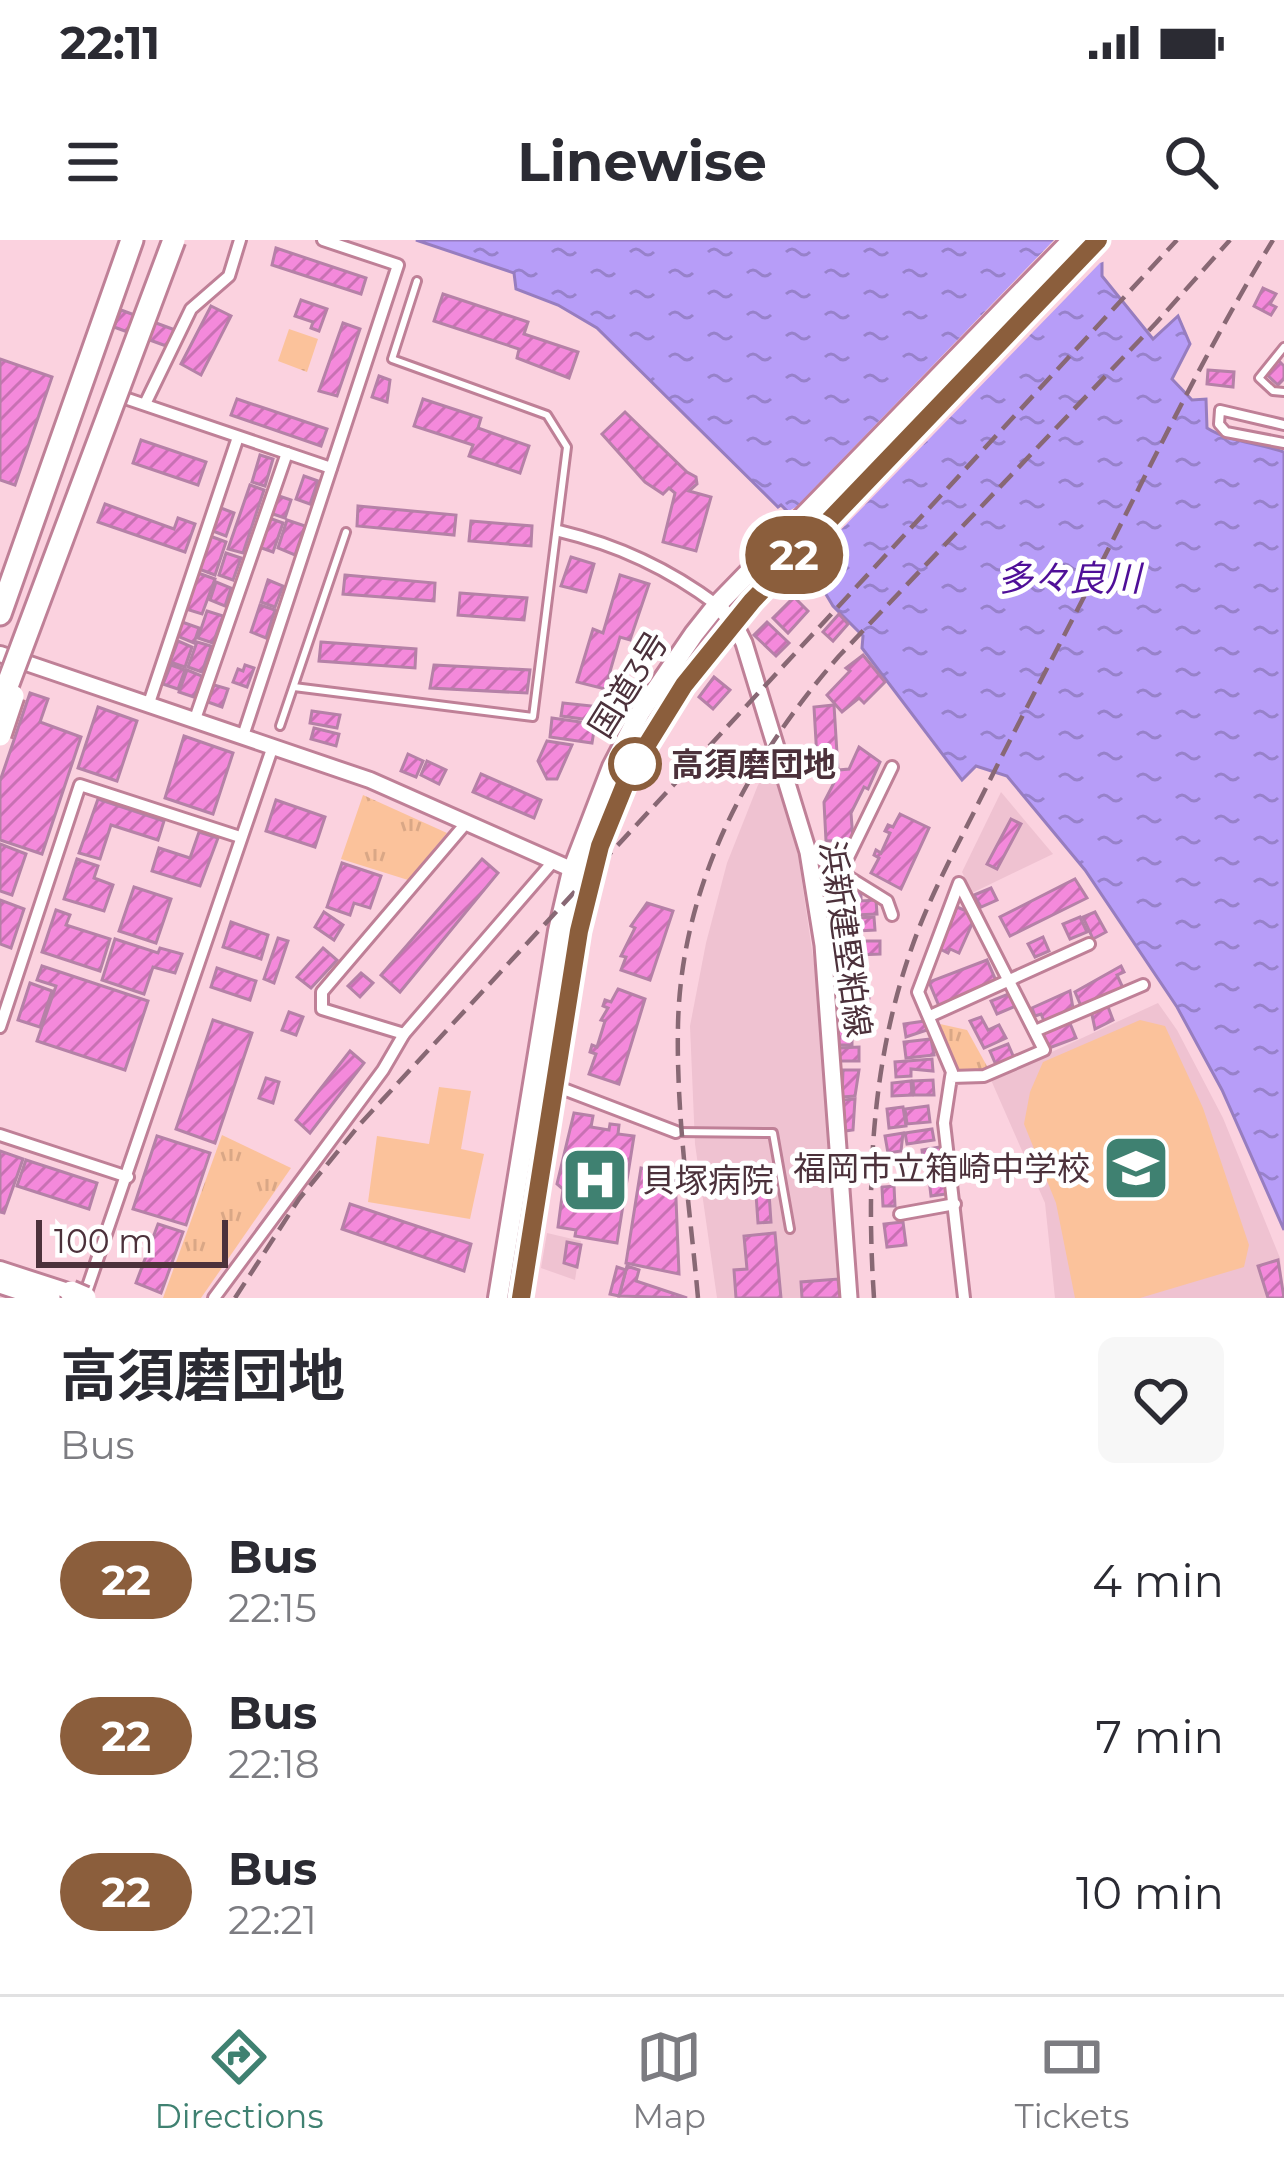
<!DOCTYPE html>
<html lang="en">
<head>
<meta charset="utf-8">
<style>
  :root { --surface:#fff; --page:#f7f7f7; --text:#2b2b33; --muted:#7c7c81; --line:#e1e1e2; --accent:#3f8171 }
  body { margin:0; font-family:Montserrat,"Noto Sans JP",sans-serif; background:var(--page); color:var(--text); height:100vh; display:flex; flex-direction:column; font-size:45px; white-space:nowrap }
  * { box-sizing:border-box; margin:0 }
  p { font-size:39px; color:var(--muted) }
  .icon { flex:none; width:66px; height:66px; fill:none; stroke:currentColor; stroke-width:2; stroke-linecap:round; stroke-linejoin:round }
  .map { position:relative; height:1058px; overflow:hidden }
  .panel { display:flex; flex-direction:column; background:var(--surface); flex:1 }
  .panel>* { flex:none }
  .badge { padding:0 24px; border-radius:39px; font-size:42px; line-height:78px }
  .scale { position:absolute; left:36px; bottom:30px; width:192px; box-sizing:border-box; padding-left:12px; border:6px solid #4c313b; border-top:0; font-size:33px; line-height:42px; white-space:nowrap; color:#4c313b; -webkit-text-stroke:9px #fff; paint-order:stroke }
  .map>.badge { position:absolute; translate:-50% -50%; box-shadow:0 0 0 6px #fff }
  .round { display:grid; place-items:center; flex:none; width:126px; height:126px; border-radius:18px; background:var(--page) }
  .head { display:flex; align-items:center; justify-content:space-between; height:204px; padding:0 60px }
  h1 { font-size:57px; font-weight:700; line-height:90px }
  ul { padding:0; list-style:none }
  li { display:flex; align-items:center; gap:36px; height:156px; padding:0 60px }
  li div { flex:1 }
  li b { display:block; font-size:45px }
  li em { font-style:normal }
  li .badge { min-width:132px; font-weight:700; text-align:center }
  .status { display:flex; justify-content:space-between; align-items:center; height:84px; padding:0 60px; background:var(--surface); direction:ltr }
  .status svg { height:33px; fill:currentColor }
  header { display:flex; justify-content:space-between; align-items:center; height:156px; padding:0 60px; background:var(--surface); font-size:54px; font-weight:700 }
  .dock { display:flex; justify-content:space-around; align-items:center; height:168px; border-top:3px solid var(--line); background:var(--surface); font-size:33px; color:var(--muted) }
  .dock a { display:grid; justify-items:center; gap:6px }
  .dock .active { color:var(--accent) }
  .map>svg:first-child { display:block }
  .built { fill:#efc2d1 }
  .grass { fill:url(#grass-tufts) }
  .garden { fill:#fbc29b }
  .water { fill:url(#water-ripples); stroke:#977dbf; stroke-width:3 }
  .pier { fill:#fbd2df }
  .building { fill:url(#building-hatch); stroke:#b581a7; stroke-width:3 }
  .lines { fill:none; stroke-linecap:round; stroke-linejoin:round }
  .service-casing { stroke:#bf8097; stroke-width:12 }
  .pedestrian-casing { stroke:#bf8097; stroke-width:14 }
  .minor-casing { stroke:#bf8097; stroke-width:16 }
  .tertiary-casing { stroke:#bf8097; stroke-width:20 }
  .secondary-casing { stroke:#bf8097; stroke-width:21 }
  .trunk-casing { stroke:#bf8097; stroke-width:24 }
  .motorway-casing { stroke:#bf8097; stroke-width:27 }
  .service { stroke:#fff; stroke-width:6 }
  .pedestrian { stroke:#fff; stroke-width:8 }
  .minor { stroke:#fff; stroke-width:10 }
  .tertiary { stroke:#fff; stroke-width:14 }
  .secondary { stroke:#fff; stroke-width:15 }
  .trunk { stroke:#fff; stroke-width:18 }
  .motorway { stroke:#fff; stroke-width:21 }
  .rail { stroke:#886874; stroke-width:4.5; stroke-dasharray:18 9; stroke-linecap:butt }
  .motorway-bridge-casing { stroke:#bf8097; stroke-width:27; stroke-linecap:butt }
  .motorway-bridge { stroke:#fff; stroke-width:21 }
  .line-casing { stroke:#fff; stroke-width:27 }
  .line { stroke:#8b5e3c; stroke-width:18 }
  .stop-dot { fill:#fff; stroke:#8b5e3c; stroke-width:6 }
  .labels { text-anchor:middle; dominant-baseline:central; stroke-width:10; stroke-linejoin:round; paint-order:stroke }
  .street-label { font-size:33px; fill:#4c313b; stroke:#fff }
  .stop-label { font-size:33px; font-weight:bold; fill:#4c313b; stroke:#fff; text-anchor:start }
  .poi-label { font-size:33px; fill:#4c313b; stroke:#fff; text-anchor:end }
  .water-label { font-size:36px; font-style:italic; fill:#4f0f98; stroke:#fff }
</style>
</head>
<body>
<div class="status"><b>22:11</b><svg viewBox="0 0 49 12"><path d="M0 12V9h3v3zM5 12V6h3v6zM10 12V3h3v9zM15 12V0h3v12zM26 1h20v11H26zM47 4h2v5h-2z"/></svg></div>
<header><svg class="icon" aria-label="menu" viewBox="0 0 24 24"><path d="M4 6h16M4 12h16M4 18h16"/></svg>Linewise<svg class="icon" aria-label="search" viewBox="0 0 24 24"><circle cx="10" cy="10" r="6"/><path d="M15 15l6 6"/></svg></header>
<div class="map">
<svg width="1284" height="1058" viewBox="0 0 1284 1058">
  <defs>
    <pattern id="grass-tufts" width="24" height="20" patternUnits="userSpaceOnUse" patternTransform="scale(3)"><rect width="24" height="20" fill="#fbc29b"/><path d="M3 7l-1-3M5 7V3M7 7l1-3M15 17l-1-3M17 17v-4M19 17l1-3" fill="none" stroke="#d9a786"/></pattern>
    <pattern id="water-ripples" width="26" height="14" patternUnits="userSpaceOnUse" patternTransform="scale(3)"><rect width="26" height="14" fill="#b79df8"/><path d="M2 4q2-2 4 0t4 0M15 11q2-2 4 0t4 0" fill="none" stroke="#9781ca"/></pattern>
    <pattern id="building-hatch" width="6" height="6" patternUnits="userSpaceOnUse" patternTransform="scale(3)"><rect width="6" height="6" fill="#f489db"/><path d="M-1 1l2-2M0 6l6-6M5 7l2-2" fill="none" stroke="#c871b3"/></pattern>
  </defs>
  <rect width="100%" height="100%" fill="#fbd2df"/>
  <g class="built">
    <polygon points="774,525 798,615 822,778 841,1058 717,1058 695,904 690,786 706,703 727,623 758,545"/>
    <polygon points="1001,552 1053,614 972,653 962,632"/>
    <polygon points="1158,763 1177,790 1223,878 1280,1018 1284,1058 1055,1058 1045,963 991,840"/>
    <polygon points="547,993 581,1001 575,1040 541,1028"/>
  </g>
  <g class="grass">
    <polygon points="289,89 318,99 307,132 278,121"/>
    <polygon points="363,555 447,593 408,640 341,619"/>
    <polygon points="940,784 967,790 988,828 981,832 959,833"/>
    <polygon points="222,895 291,928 201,1058 163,1058"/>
  </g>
  <g class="garden">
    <polygon points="1140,780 1165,786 1203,868 1249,1005 1244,1027 1140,1058 1075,1058 1056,963 1024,884 1030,852 1043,822"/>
    <polygon points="439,847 471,851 461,909 484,914 470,979 368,962 377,896 429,904"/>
  </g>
  <path class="water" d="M416 0H1078L1102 21V36L1153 99 1178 76 1190 104 1172 139 1192 160 1206 159 1207 188C1229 202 1259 203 1284 212V990L1222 850 1177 767 1085 630 1007 536 976 526 962 540 862 408 863 396 833 366 821 346 829 332 820 321 829 312 781 265 778 267 597 88 558 65 516 49 514 33Z"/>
  <polygon class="pier" points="1054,0 1087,0 1108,20 1100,23 831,300 831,309 821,320 817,316 821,312 781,275 796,267"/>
  <g class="building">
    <polygon points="276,8 366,38 361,54 272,25"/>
    <polygon points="1263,48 1276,54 1270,64 1276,67 1271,75 1254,66"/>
    <polygon points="443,54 528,82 524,94 578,112 569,138 517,118 519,109 434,81"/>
    <polygon points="301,60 327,69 319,91 311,88 313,82 295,76"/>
    <polygon points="211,66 231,76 201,135 181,124"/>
    <polygon points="121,70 175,90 169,107 114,87"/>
    <polygon points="343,83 360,89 337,156 319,151"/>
    <polygon points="0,119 52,137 15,245 0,240"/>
    <polygon points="1278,120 1284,126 1284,139 1278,145 1265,133"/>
    <polygon points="1208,130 1234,132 1233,147 1207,144"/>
    <polygon points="379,136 390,140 387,162 372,157"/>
    <polygon points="237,159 327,189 321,206 231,175"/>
    <polygon points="423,159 481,178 478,188 529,206 520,233 469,216 473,205 414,186"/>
    <polygon points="625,172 687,232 696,237 697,244 689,251 711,257 696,311 663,302 675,253 669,248 663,254 645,242 602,194"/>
    <polygon points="141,200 206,222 198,245 133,223"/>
    <polygon points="260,215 273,219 265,246 252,242"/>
    <polygon points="304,236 318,241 310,264 296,259"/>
    <polygon points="250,245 264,250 243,313 228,309"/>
    <polygon points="276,255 291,260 285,278 270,273"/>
    <polygon points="105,264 174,289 178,278 195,284 185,312 98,282"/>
    <polygon points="358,266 456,275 454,295 357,286"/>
    <polygon points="221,268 234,273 226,296 213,291"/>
    <polygon points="269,278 283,283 273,312 259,307"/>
    <polygon points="287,280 305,286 295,315 278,308"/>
    <polygon points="471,281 532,286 531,306 469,301"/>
    <polygon points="210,296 226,302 215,335 199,329"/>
    <polygon points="226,313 241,318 233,340 219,335"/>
    <polygon points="571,317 594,324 586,352 561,346"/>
    <polygon points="198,333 215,339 202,374 186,369"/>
    <polygon points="345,335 435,343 434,361 343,354"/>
    <polygon points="620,335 649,344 630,400 620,397 605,449 577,442 593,389 603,393"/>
    <polygon points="268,340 283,346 275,367 261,362"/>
    <polygon points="216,342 231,348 225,366 210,360"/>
    <polygon points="460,353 527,358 524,380 458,375"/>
    <polygon points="794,357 808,371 788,393 773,378"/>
    <polygon points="260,365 275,370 266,398 251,392"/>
    <polygon points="207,371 223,376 213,403 198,398"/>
    <polygon points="839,374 848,384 833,401 823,392"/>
    <polygon points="182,382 199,388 194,403 177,396"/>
    <polygon points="767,382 789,403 776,416 754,395"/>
    <polygon points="178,401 192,407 185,427 170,422"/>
    <polygon points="197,402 211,406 202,432 188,427"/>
    <polygon points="321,402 416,409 415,428 319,421"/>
    <polygon points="863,415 885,442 864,463 859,458 842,472 827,455 850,431 846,428"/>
    <polygon points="171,425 185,430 178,449 163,444"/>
    <polygon points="245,425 254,428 247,447 233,442 238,429 243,431"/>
    <polygon points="434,425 530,430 527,453 430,448"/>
    <polygon points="187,430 202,436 194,457 179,452"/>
    <polygon points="714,437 730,450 713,469 699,457"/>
    <polygon points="214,445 228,449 222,467 208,462"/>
    <polygon points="30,453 48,459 40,482 81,497 42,614 0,600 0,541"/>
    <polygon points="563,463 592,466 590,480 561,476"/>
    <polygon points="834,465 838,530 849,529 859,507 880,522 868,549 864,547 851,573 853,600 826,601 824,562 838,535 818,536 814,467"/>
    <polygon points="98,467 137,481 117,541 78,528"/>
    <polygon points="312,471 340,475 337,488 310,483"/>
    <polygon points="552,478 595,484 592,503 550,497"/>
    <polygon points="314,488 339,494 336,506 311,499"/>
    <polygon points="184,496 233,513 213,574 165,558"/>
    <polygon points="547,501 572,505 557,539 547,539 538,521"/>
    <polygon points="408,514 423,521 416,537 401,531"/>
    <polygon points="427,521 446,530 439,544 421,535"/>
    <polygon points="481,534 541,560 534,578 473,552"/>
    <polygon points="98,559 164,581 158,600 111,585 100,619 79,613"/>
    <polygon points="276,560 325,577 315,607 266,591"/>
    <polygon points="900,574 929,588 901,649 871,633 879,618 874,615 876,610 881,613 890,593 885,591 888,585 893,587"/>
    <polygon points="1011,579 1021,584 997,629 987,624"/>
    <polygon points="199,592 218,598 200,646 152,631 159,608 190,618"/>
    <polygon points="0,604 26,614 12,655 0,651"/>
    <polygon points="77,619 98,626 94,638 113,645 104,671 64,659"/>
    <polygon points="482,619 498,633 400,752 381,735"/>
    <polygon points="342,623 381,636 370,668 354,663 350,675 327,667"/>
    <polygon points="825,628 850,643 851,651 826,652"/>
    <polygon points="1075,639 1087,658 1010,696 1000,677"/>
    <polygon points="134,647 171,659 156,703 119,691"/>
    <polygon points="991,648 997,660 981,667 974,655"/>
    <polygon points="853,651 861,651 861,661 876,660 877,674 854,675"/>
    <polygon points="850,657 850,669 829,670 828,658"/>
    <polygon points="0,660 24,669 11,708 0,704"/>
    <polygon points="647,663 673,671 650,740 621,730 626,717 621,716 635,688 631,686"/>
    <polygon points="957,667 976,675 959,713 950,709 948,713 940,709"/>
    <polygon points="56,670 70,675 66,685 110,699 100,731 42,712"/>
    <polygon points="324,672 343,685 334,700 315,687"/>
    <polygon points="1095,672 1106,692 1093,699 1083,677"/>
    <polygon points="828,677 853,677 854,692 829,693"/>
    <polygon points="874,677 875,690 857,691 856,678"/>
    <polygon points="1080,677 1087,692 1070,699 1063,684"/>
    <polygon points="231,682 268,695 261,719 223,707"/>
    <polygon points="833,696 854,696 855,715 839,715 839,704 833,704"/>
    <polygon points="1043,697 1049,711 1035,717 1028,704"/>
    <polygon points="278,698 288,701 274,743 264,739"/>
    <polygon points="115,699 158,713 160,708 182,714 175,733 153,727 144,754 102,740"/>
    <polygon points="857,701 880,701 880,714 857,715"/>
    <polygon points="323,708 337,720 311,748 297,737"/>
    <polygon points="866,720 866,739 834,740 833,721"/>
    <polygon points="987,720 997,743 939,766 929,742"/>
    <polygon points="42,726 148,761 125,830 37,801 56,746 37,740"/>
    <polygon points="1121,726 1124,732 1117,735 1123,748 1081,766 1075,752"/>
    <polygon points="217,728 256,741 250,760 211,747"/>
    <polygon points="361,733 373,743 360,757 348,746"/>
    <polygon points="868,742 869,758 840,760 839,743"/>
    <polygon points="30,743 52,751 40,787 18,780"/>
    <polygon points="618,749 645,759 619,844 589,834 596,814 590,812 592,805 597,807 605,781 601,780 608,768 603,766 605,760 611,762"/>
    <polygon points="1070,751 1073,768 1044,781 1041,774 1035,776 1032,768"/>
    <polygon points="1011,753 1016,766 997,774 991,761"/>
    <polygon points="1107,764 1113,780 1095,789 1091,770"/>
    <polygon points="862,767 862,783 843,784 842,768"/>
    <polygon points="289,772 303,777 296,795 282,790"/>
    <polygon points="981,777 988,790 999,785 1006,798 984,808 970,781"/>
    <polygon points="213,780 252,793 215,903 176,889"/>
    <polygon points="925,781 927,790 906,797 904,784"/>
    <polygon points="1069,781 1076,798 1049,808 1042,793"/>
    <polygon points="865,786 865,793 852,793 852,805 839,805 838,791"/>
    <polygon points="931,799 934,815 906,818 904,802"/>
    <polygon points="1008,804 1014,818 996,825 990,811"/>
    <polygon points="859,807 859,821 839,821 839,808"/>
    <polygon points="350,811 364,823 310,893 296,880"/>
    <polygon points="932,819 933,831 911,829 911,836 896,837 895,822"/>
    <polygon points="843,830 859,830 855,856 842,857"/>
    <polygon points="266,838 279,842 273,863 259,858"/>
    <polygon points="933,840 934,855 914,855 913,841"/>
    <polygon points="911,841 912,855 892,856 892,843"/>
    <polygon points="855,859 853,890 845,891 843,860"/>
    <polygon points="928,866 930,882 907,884 905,869"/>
    <polygon points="903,867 906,886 889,888 887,869"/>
    <polygon points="574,873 593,876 591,887 609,890 610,884 619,885 618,894 634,896 617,1003 575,996 576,990 558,987 563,949 557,944"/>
    <polygon points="932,889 934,900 907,904 905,893"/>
    <polygon points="903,893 901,911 888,913 885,896"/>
    <polygon points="157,896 210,913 186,985 133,969"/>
    <polygon points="940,907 943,923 924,925 922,910"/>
    <polygon points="0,911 23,919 4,973 0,972"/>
    <polygon points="26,920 97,943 89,969 17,946"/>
    <polygon points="641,928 675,934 679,1034 626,1023"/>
    <polygon points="944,937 946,954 931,956 929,939"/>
    <polygon points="894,946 895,966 883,966 882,947"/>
    <polygon points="769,953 771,982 758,983 756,954"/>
    <polygon points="350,964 471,1004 464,1031 342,989"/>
    <polygon points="903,982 906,1005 887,1007 884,984"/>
    <polygon points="158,984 183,992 161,1053 136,1043"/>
    <polygon points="775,993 781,1058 736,1058 734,1030 747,1029 744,996"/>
    <polygon points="567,1002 581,1005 577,1027 564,1023"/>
    <polygon points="1278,1020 1284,1058 1268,1058 1258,1026"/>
    <polygon points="627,1026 639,1030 636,1041 687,1058 619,1056"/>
    <polygon points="617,1027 626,1030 619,1056 610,1054"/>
    <polygon points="838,1039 840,1058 802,1058 801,1042"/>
  </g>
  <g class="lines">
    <g class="service-casing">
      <g id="service">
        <polyline points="1284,107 1259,138 1273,151 1284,152"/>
        <polyline points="294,447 533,477 567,207 547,175 392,119 417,41"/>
        <polyline points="280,486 346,292"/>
        <polyline points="676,892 773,893 790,989"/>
      </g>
    </g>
    <g class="pedestrian-casing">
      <polyline id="pedestrian" points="1284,185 1220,170 1219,184 1226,192 1284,203"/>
    </g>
    <g class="minor-casing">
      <g id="minor">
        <polyline points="113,154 331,228"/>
        <polyline points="145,164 191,69 229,36 240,0"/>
        <path d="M559 291C618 305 668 328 717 365"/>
        <polyline points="149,463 238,197"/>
        <polyline points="195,479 287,213"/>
        <polyline points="243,496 398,25 323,0"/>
        <polyline points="808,612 887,661 892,675"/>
        <polyline points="840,634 892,527"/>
        <polyline points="930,776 1089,704"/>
        <polyline points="0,787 80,545 240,597"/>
        <polyline points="1035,791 1143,745"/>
        <polyline points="404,794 322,769 322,752 467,582"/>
        <polyline points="951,837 984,836 1044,810 959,643 918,752 952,832 951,837 944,883 964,1058"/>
        <polyline points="553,845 676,892"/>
        <polyline points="0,895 128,937"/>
        <polyline points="900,974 955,964"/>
        <polyline points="84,1058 273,506"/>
        <polyline points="214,1058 383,830 404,794 551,624"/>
      </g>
    </g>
    <g class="tertiary-casing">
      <g id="tertiary">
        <polyline points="0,414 370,540 580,633"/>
        <polyline points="0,1029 71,1052"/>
      </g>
    </g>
    <g class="secondary-casing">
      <polyline id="secondary" points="717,365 734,383 744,403 808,612 823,705 849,1058"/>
    </g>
    <g class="trunk-casing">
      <g id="trunk">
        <polyline points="498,1058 558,691 572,631 612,527 640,473 694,394 717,365 1072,0"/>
        <polyline points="521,1058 579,691 600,606 630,533 684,445 752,360 1098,0"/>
      </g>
    </g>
    <g class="motorway-casing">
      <g id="motorway">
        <polyline points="0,374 132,0"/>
        <polyline points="0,1042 49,1058"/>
      </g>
    </g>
    <use href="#service" class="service"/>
    <use href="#pedestrian" class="pedestrian"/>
    <use href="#minor" class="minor"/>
    <use href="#tertiary" class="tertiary"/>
    <use href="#secondary" class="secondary"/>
    <use href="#trunk" class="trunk"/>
    <use href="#motorway" class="motorway"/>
    <g class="rail">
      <polyline points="235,1058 299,959 361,883 1177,0"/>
      <path d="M698 1058C690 968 676 876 678 785 681 644 749 519 839 416L1156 83 1230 0"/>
      <path d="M874 1058C866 940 872 819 912 707 929 658 954 612 977 566 1012 495 1049 425 1085 355 1146 236 1203 114 1273 0"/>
    </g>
    <g class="motorway-bridge-casing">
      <g id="motorway-bridge">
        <polyline points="0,465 174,0"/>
        <polyline points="0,495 13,456"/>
        <polyline points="71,1052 85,1058"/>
      </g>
    </g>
    <use href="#motorway-bridge" class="motorway-bridge"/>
  </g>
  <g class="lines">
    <g class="line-casing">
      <polyline id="line" points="521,1058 579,691 600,606 630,532 684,445 752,361 1098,0"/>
    </g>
    <use href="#line" class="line"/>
  </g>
  <defs>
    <g id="school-square" transform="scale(3.45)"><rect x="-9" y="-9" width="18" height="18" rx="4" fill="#3f8171" stroke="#fff"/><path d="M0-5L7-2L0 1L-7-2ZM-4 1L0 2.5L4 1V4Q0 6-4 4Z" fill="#fff"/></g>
    <g id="hospital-square" transform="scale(3.45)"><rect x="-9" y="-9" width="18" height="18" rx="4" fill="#3f8171" stroke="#fff"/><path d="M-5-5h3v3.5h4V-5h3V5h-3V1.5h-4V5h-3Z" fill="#fff"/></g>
  </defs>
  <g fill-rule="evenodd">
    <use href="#school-square" x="1136" y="928"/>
    <use href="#hospital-square" x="595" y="940"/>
  </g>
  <circle class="stop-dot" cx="635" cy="524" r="24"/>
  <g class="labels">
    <g class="street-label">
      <text transform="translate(628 444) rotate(-58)">国道3号</text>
      <text transform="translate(846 699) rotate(82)">浜新建堅粕線</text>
    </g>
    <g class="stop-label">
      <text x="671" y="524">高須磨団地</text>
    </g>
    <g class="poi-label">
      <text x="1090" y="928">福岡市立箱崎中学校</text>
      <text x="642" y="940" text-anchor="start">貝塚病院</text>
    </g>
    <g class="water-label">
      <text x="1069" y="338">多々良川</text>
    </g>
  </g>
</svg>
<div class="scale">100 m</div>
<b class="badge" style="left:794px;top:315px;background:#8b5e3c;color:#fff">22</b>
</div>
<section class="panel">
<div class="head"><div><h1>高須磨団地</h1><p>Bus</p></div><a class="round"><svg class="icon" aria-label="heart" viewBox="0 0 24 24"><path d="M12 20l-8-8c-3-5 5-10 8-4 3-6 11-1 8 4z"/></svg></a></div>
<ul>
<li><span class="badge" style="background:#8b5e3c;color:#fff">22</span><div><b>Bus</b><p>22:15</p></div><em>4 min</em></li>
<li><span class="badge" style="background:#8b5e3c;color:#fff">22</span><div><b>Bus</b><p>22:18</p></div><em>7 min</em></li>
<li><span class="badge" style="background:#8b5e3c;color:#fff">22</span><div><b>Bus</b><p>22:21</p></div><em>10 min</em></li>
</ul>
</section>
<nav class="dock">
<a class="active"><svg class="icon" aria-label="directions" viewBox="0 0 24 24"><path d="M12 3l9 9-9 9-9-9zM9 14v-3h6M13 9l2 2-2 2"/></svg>Directions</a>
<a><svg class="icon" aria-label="map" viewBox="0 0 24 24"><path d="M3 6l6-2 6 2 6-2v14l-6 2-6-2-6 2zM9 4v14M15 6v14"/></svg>Map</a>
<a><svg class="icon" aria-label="tickets" viewBox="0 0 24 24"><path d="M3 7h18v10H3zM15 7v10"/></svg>Tickets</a>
</nav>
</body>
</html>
